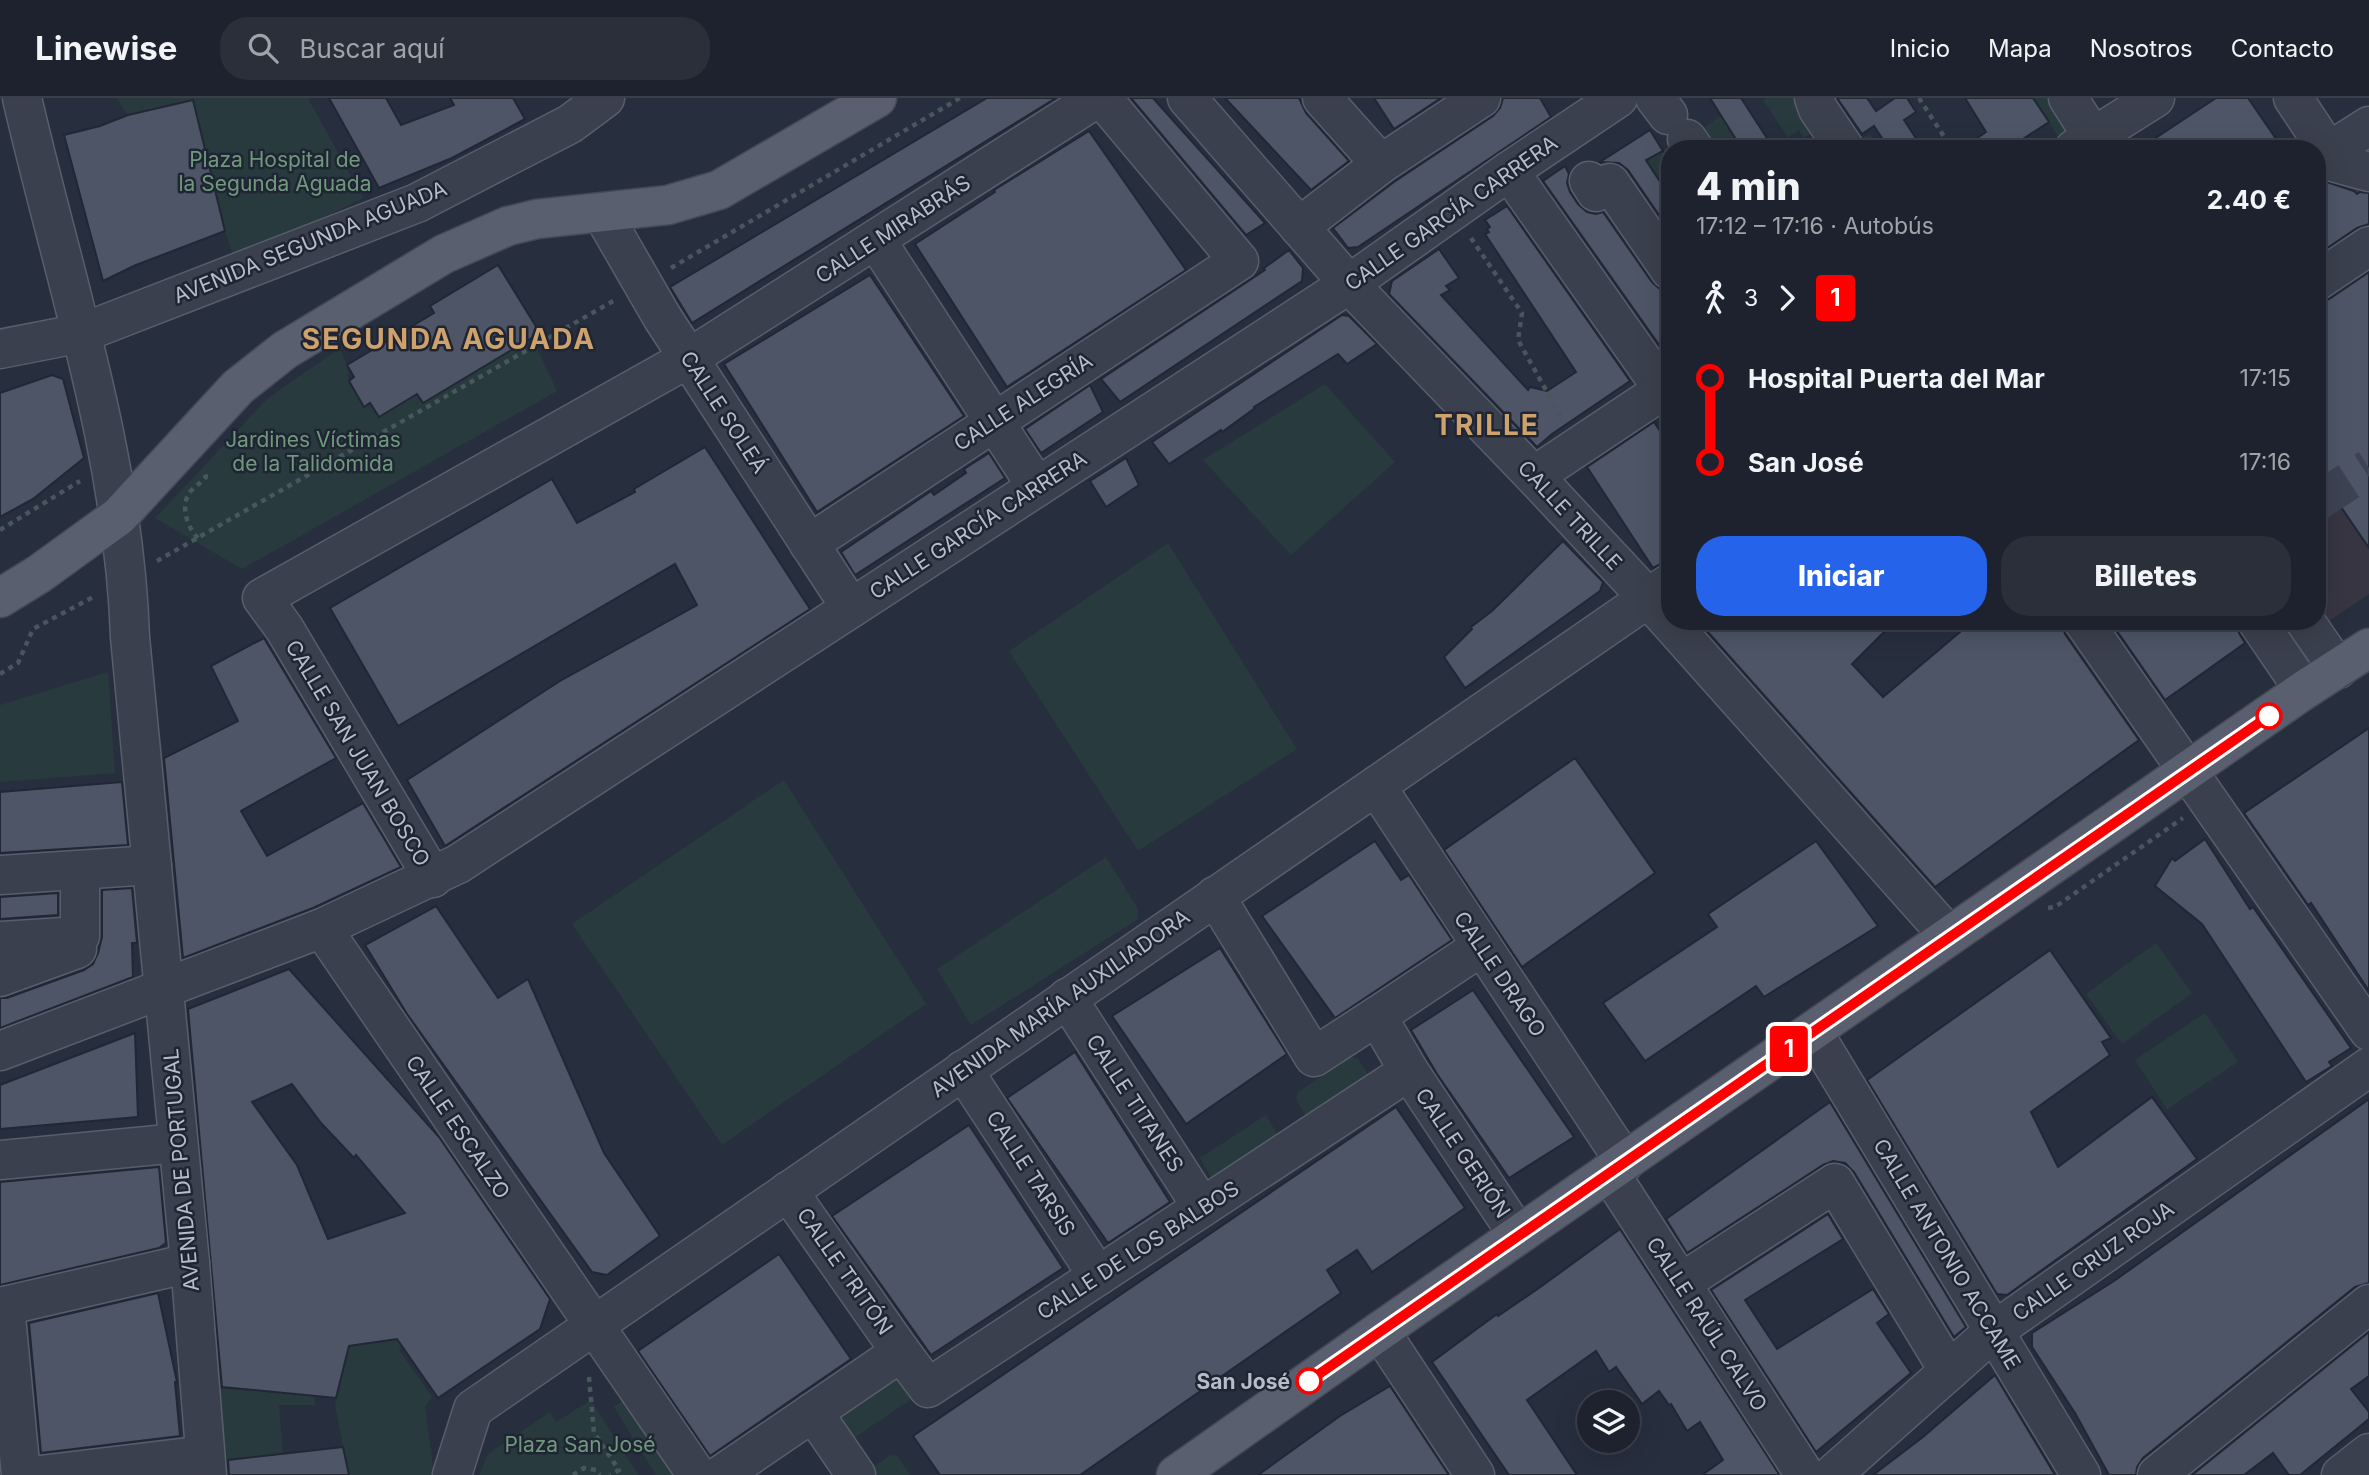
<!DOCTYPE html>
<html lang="es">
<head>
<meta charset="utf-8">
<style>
  :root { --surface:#1d222e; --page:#2a2f3a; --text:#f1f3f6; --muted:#a0a4aa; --line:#3b3f4a; --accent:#2563eb }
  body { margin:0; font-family:Inter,sans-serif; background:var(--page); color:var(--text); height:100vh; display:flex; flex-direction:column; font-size:26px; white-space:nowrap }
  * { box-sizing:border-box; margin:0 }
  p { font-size:23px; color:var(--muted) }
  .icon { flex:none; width:38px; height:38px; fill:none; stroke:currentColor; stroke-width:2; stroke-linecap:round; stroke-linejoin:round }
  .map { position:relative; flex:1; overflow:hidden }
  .drawer { position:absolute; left:1661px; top:42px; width:665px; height:490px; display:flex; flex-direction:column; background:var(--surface); border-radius:28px; box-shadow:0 7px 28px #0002,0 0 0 2px var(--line) }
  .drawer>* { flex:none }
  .badge { padding:0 14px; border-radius:5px; font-size:24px; line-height:46px }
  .controls { position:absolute; left:1577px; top:1292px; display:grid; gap:14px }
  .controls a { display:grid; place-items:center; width:63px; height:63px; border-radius:50%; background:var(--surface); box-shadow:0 7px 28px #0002,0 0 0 2px var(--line); font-size:35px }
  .map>.badge { position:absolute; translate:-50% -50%; box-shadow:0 0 0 4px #fff }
  .legs { display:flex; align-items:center; gap:10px; height:77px; padding:0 35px; font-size:23px }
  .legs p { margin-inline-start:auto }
  .head { display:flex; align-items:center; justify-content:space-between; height:119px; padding:0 35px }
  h1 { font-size:38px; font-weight:800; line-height:52px }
  .action { display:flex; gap:14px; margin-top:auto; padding:14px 35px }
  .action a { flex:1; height:80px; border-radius:28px; background:var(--accent); color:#fff; font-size:28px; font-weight:800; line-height:80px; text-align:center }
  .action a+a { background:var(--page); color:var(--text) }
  ul { padding:0 35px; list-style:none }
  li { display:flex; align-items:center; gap:24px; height:84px; font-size:26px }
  li i { display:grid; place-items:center; width:10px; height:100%; margin:0 9px; background:currentColor }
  li i::after { content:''; width:18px; height:18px; margin:-9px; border:5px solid; border-radius:50%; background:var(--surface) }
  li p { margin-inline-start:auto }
  li:first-child i { background:linear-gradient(#0000 50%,currentColor 0) }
  li:last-child i { background:linear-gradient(currentColor 50%,#0000 0) }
  header { display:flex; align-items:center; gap:42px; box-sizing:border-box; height:98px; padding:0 35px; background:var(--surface); border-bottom:2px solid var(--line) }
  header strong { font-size:33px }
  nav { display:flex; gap:38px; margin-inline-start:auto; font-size:24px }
  .search { width:490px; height:63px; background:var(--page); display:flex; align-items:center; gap:18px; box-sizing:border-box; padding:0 24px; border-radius:28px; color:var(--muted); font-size:26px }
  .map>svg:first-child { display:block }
  .medical { fill:#383543 }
  .green { fill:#293a3f }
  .building { fill:#4d5567; stroke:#212735; stroke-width:2; fill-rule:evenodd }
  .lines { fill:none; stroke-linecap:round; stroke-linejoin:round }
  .minor-tunnel { stroke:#3d4353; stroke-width:38; stroke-dasharray:38 19; stroke-linecap:butt }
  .minor-casing { stroke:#585e6c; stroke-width:41 }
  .major-casing { stroke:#444957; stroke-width:41 }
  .path { stroke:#47575c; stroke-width:4.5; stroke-dasharray:5 5; stroke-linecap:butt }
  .minor { stroke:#3b404e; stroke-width:38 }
  .major { stroke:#595f6e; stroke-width:38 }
  .line-1-casing { stroke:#fff; stroke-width:16 }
  .line-1 { stroke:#f00; stroke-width:10 }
  .stop-1-dot { fill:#fff; stroke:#f00; stroke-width:3.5 }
  .labels { text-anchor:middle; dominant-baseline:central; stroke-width:5; stroke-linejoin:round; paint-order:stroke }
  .park-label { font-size:21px; fill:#70987d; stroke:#1f2533 }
  .street-label { font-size:21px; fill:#b7bcc9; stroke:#1f2533 }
  .stop-label { font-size:21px; font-weight:bold; fill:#b7bcc9; stroke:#1f2533; text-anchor:end }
  .district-label { font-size:28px; font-weight:bold; letter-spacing:2px; fill:#cea26c; stroke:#1f2533 }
</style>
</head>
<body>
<header>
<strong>Linewise</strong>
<div class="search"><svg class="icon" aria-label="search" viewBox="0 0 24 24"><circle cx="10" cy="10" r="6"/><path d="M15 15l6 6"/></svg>Buscar aquí</div>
<nav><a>Inicio</a><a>Mapa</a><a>Nosotros</a><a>Contacto</a></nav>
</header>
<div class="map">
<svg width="2369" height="1377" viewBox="0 0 2369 1377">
  <rect width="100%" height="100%" fill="#272e3e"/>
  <polygon class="medical" points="2369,58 2369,496 2291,549 2272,523 2317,523 2317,90"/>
  <g class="green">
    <polygon points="116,0 308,0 363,100 235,163 225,133 193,2 128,17"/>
    <polygon points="1766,0 1824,0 1851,45 1870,36 1879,51 1828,51 1817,31 1804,40 1799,32 1788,40 1763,2"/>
    <polygon points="2034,0 2059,0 2081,34 2063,47"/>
    <polygon points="1721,18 1742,51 1670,51 1669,99 1646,62 1687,41"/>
    <polygon points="532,240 557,293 242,471 155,420 268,300 340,250 347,267 349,283 364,308 370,305 417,296"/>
    <polygon points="1325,286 1395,364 1291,457 1203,362"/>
    <polygon points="1168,445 1297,651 1138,753 1009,553"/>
    <polygon points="108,574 115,675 0,684 0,607"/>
    <polygon points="784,682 926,906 722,1047 572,826"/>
    <polygon points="1106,759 1138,811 1138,821 971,927 937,871"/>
    <polygon points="2156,845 2192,895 2122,946 2086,896"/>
    <polygon points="2205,915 2238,964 2167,1011 2135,962"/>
    <polygon points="1351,959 1358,961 1369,978 1307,1020 1296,1001 1298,994"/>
    <polygon points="1266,1017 1280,1041 1213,1083 1200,1060"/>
    <polygon points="397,1241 402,1249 399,1252 432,1299 425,1309 434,1377 349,1377 335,1307 349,1248"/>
    <polygon points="894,1276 911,1296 910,1302 851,1342 835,1315"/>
    <polygon points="214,1290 314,1297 315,1307 279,1307 283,1356 220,1363"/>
    <polygon points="631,1297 685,1377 656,1377 614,1309"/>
    <polygon points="591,1302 638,1377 479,1377 488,1356 550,1314 556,1324"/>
    <polygon points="891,1357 897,1358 910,1377 869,1377 870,1371"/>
  </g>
  <g class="building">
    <polygon points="329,0 386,0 401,27 454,7 450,0 513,0 525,21 452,60 379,90"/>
    <polygon points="987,0 1056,0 692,225 670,189"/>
    <polygon points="1131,0 1153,0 1265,125 1246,137"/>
    <polygon points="1225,0 1299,0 1306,15 1349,63 1311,92"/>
    <polygon points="1374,0 1441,0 1394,31"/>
    <polygon points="1503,0 1540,0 1551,19 1358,149 1348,150 1333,130 1394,84 1493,18 1500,10"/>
    <polygon points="1710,0 1741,0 1774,51 1742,51"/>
    <polygon points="1837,0 1867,0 1876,13 1895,0 1907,0 1916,14 1904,22 1923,51 1889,51 1874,28 1862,36"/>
    <polygon points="1965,0 2033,0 2049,24 2023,41 2030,51 1961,51 1986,34"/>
    <polygon points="2216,0 2248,0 2283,51 2139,51"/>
    <polygon points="193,2 225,133 136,167 103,183 64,37 100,28 128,17"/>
    <polygon points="1650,32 1663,53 1646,62 1670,99 1670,133 1628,72 1619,65 1600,64"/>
    <polygon points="1089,33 1186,172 1007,289 915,146 995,94 994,92"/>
    <polygon points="1565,68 1569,76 1567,85 1570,94 1578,106 1587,114 1596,116 1603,114 1652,184 1660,191 1670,193 1670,257 1667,258 1543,83"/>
    <polygon points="2327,84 2354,93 2357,96 2360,94 2369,95 2369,126 2357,130 2317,157 2317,91"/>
    <polygon points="1507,108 1630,283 1552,336 1537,349 1389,196 1392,183 1439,151 1459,180 1446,188 1450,192 1441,197 1528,292 1530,289 1547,293 1576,274 1485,136 1489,134 1487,131 1490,129 1485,122"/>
    <polygon points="1289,152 1303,170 1302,183 1120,304 1101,281 1265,172 1264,170"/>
    <polygon points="498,167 540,235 423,305 417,296 379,319 370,305 364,309 349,283 354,279 347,267 434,215 430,208"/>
    <polygon points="2369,174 2369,450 2317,374 2317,205 2329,201"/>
    <polygon points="870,177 964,318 817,414 724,266"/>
    <polygon points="1342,217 1349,218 1377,246 1347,266 1338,256 1254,309 1255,310 1222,334 1221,332 1169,366 1152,344"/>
    <polygon points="52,277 63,281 84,360 33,401 0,419 0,295"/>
    <polygon points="1090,287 1103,314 1041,355 1025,331"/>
    <polygon points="1654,324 1670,348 1670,461 1653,470 1587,369"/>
    <polygon points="705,349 810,511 445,748 407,682 560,583 697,507 675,466 398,628 330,510 552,381 577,425 635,394 634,391"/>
    <polygon points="989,355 1005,380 855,477 841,454 931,393 934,397 966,375 964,371"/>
    <polygon points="1126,360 1139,387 1106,409 1090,383"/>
    <polygon points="1563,443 1603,484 1600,493 1465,590 1444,559 1472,531 1471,529 1492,513"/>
    <polygon points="1698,523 1895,523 1852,566 1883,599 1973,523 2061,523 2065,536 2139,642 1935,789"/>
    <polygon points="2110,523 2235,523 2239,535 2245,545 2165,602"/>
    <polygon points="264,540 336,660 241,713 267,758 363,705 401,769 313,810 183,860 164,660 238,623 211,568"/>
    <polygon points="2369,630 2369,893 2311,805 2308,807 2244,715"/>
    <polygon points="1575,660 1655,775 1522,869 1444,752"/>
    <polygon points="122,684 128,747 0,755 0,694"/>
    <polygon points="2205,741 2250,811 2253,809 2351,950 2329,964 2332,968 2306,984 2202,826 2155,788 2172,760 2175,763"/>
    <polygon points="1375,743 1401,782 1409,777 1452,842 1335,920 1262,818"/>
    <polygon points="1816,743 1878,828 1764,899 1756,888 1645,963 1603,905 1717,829 1708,816"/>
    <polygon points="132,790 137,845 132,845 133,879 0,930 0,900 7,900 84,872 93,866 98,855 102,839 102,792"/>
    <polygon points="58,795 58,817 0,821 0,799"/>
    <polygon points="436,808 498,900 528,881 604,1055 660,1138 607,1177 592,1174 407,916 365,847"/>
    <polygon points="1220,850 1287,956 1186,1026 1112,918"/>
    <polygon points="2050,852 2111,940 2102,944 2110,957 2031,1014 2058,1069 2152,999 2197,1061 2007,1197 1997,1196 1867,982"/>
    <path d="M289 871 439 1039 550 1201 540 1231 438 1300 397 1241 349 1248 336 1300 222 1289 188 911ZM292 986 321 1025 354 1060 356 1057 405 1115 328 1141 297 1067 252 1004Z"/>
    <polygon points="1473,892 1574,1039 1509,1080 1437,976 1411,932"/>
    <polygon points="135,935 138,1019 0,1031 0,987"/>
    <polygon points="1075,954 1170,1104 1108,1145 1007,1000"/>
    <polygon points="2369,1001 2369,1185 2355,1189 2143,1360 2137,1369 2136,1377 2109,1377 2075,1315 2032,1249 2032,1235 2114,1183"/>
    <polygon points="1830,1004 1966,1229 1954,1239 1854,1074 1845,1065 1833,1063 1823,1067 1687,1155 1666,1121"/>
    <polygon points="1396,1009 1465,1110 1372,1174 1357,1152 1327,1172 1341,1195 1080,1377 940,1377 913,1338"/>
    <polygon points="969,1027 1063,1170 931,1257 832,1118"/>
    <polygon points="159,1069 166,1145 159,1150 0,1187 0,1084"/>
    <polygon points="1828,1116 1843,1141 1745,1202 1777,1251 1873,1191 1889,1216 1877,1225 1911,1275 1816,1354 1711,1192"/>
    <polygon points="1620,1131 1779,1376 1778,1377 1702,1377 1723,1362 1700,1324 1687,1333 1671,1306 1669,1307 1659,1293 1642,1306 1616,1269 1609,1274 1596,1253 1527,1302 1577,1377 1509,1377 1432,1264 1497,1216 1498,1218 1539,1190"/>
    <polygon points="779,1156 851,1261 710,1358 638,1253"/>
    <polygon points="158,1195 177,1284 175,1284 180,1338 41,1355 29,1225"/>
    <polygon points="2369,1234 2369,1278 2351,1291 2369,1314 2369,1321 2300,1377 2289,1377 2273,1355 2244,1377 2192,1377"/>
    <polygon points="1995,1277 2055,1377 1873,1377 1923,1339"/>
    <polygon points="1390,1288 1449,1377 1258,1377 1340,1318"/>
    <polygon points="343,1349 349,1377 229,1377 228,1362"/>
  </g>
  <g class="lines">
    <polyline class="minor-tunnel" points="2317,404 2369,370"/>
    <g class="minor-casing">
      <g id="minor">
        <path d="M22 0C63 178 124 355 130 539L190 1165 207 1377"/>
        <polyline points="1187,0 1349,186 1534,378 1648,500 1949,838"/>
        <polyline points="1322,0 1381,66"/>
        <polyline points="1655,0 1668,17"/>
        <polyline points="1814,0 1818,11 1845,51"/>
        <polyline points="2068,0 2093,39"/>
        <polyline points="2293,0 2336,65 2369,74"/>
        <polyline points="1687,41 1694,51"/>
        <polyline points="2074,51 2155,0"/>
        <polyline points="2317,61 2369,28"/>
        <polyline points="1509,73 1670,301"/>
        <polyline points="1589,83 1596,94 1610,85 1670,172"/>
        <polyline points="602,115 662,219 851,510"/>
        <polyline points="1299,129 1381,66 1481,0"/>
        <polyline points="876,142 1037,389"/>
        <polyline points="2317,183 2369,148"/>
        <polyline points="0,251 82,235 417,105 570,26 605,0"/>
        <polyline points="1534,378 1663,292"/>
        <polyline points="809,446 1239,163 1102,0"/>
        <polyline points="2083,523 2369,933"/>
        <polyline points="2257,523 2304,592"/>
        <polyline points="2305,523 2338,571"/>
        <polyline points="1376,688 1625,1064"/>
        <polyline points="0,777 152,767"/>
        <polyline points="433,780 284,530 262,500 689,260 1097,0"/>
        <polyline points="1215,798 1314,959 1377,918"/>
        <polyline points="322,830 697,1377"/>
        <polyline points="0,843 80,838 80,773"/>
        <polyline points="0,879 77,851"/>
        <polyline points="1067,900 1202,1109"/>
        <polyline points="1813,934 2081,1377"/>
        <polyline points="0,953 322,830 458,766 1349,186 1509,73 1618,0"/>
        <polyline points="963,972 1098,1178"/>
        <polyline points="1409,973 1518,1137"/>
        <polyline points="0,1062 178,1045"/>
        <polyline points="1609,1074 1805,1377"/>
        <polyline points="788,1093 901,1254"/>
        <polyline points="1681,1185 1835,1085 1949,1273"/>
        <polyline points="5,1208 21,1377"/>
        <polyline points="0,1209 190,1165"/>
        <polyline points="1380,1233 1475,1377"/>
        <polyline points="813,1314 856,1377"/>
        <polyline points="40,1377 205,1357"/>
        <polyline points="452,1377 473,1311 1670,485"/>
        <polyline points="721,1377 901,1254 928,1290 1409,973 1377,918 1482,848"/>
        <polyline points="1832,1377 1994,1233 2369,969"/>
        <polyline points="2157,1377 2369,1206"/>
        <polyline points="2341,1377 2369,1355"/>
      </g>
    </g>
    <g class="major-casing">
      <g id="major">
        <polyline points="0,500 39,476 119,418 238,289 285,252 444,156 508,128 537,121 668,107 719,92 877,0"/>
        <polyline points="1176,1377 1380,1233 2304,592 2369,550"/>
      </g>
    </g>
    <g class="path">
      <polyline points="1919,0 1952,51"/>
      <polyline points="1471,140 1522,215 1518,242 1562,321"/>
      <polyline points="671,170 960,0"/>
      <polyline points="0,432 80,383"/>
      <path d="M198 440C187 430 180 407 190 394 195 388 201 385 206 379L204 373"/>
      <polyline points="157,463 615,202"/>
      <polyline points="0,576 18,565 33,531 95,498"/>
      <polyline points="2048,810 2055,809 2183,720"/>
      <polyline points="589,1279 594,1335 619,1372 610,1377"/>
      <polyline points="573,1377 584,1370 596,1372 600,1377"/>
    </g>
    <use href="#minor" class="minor"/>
    <use href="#major" class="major"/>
  </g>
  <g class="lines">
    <g class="line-1-casing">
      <polyline id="line-1" points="1309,1283 2269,618"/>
    </g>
    <use href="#line-1" class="line-1"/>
  </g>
  <g class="stop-1-dot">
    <circle cx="2269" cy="618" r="12"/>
    <circle cx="1309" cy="1283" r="12"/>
  </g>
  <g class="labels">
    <g class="park-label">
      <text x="275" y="61">Plaza Hospital de<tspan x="275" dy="24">la Segunda Aguada</tspan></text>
      <text x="313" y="341">Jardines Víctimas<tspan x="313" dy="24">de la Talidomida</tspan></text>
      <text x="580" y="1346">Plaza San José</text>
    </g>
    <g class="street-label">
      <text transform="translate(1451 115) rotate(-35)">CALLE GARCÍA CARRERA</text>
      <text transform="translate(893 131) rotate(-33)">CALLE MIRABRÁS</text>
      <text transform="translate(310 144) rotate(-22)">AVENIDA SEGUNDA AGUADA</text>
      <text transform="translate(1023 304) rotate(-33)">CALLE ALEGRÍA</text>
      <text transform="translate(724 314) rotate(57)">CALLE SOLEÁ</text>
      <text transform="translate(1570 417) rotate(47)">CALLE TRILLE</text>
      <text transform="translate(978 427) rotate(-33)">CALLE GARCÍA CARRERA</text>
      <text transform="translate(358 655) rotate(59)">CALLE SAN JUAN BOSCO</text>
      <text transform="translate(1500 876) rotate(56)">CALLE DRAGO</text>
      <text transform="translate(1060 905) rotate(-35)">AVENIDA MARÍA AUXILIADORA</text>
      <text transform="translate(1135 1005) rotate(57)">CALLE TITANES</text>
      <text transform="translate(458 1029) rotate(56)">CALLE ESCALZO</text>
      <text transform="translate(1463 1055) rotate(56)">CALLE GERIÓN</text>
      <text transform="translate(181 1072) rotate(-95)">AVENIDA DE PORTUGAL</text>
      <text transform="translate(1031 1075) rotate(57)">CALLE TARSIS</text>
      <text transform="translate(1138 1152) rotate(-33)">CALLE DE LOS BALBOS</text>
      <text transform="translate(1947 1156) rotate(59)">CALLE ANTONIO ACCAME</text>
      <text transform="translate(2093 1163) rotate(-35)">CALLE CRUZ ROJA</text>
      <text transform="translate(845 1173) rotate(55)">CALLE TRITÓN</text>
      <text transform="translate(1707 1226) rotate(57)">CALLE RAÚL CALVO</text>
    </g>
    <g class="stop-label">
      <text x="1290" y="1283">San José</text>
    </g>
    <g class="district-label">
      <text x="449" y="241">SEGUNDA AGUADA</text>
      <text x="1487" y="327">TRILLE</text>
    </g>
  </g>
</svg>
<div class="controls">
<a><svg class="icon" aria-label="layers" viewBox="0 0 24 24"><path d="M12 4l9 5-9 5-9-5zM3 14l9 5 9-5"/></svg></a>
</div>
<b class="badge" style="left:1789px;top:951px;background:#f00;color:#fff">1</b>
<section class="drawer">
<div class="head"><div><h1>4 min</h1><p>17:12 – 17:16 · Autobús</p></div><b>2.40 €</b></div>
<div class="legs"><svg class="icon" aria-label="walk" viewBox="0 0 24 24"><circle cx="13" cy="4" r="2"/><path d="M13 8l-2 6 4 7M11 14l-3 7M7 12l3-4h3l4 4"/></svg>3<svg class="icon" aria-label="forward" viewBox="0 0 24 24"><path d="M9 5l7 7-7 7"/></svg><b class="badge" style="background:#f00;color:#fff">1</b></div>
<ul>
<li><i style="color:#f00"></i><b>Hospital Puerta del Mar</b><p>17:15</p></li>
<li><i style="color:#f00"></i><b>San José</b><p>17:16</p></li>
</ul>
<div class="action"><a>Iniciar</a><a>Billetes</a></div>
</section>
</div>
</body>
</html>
